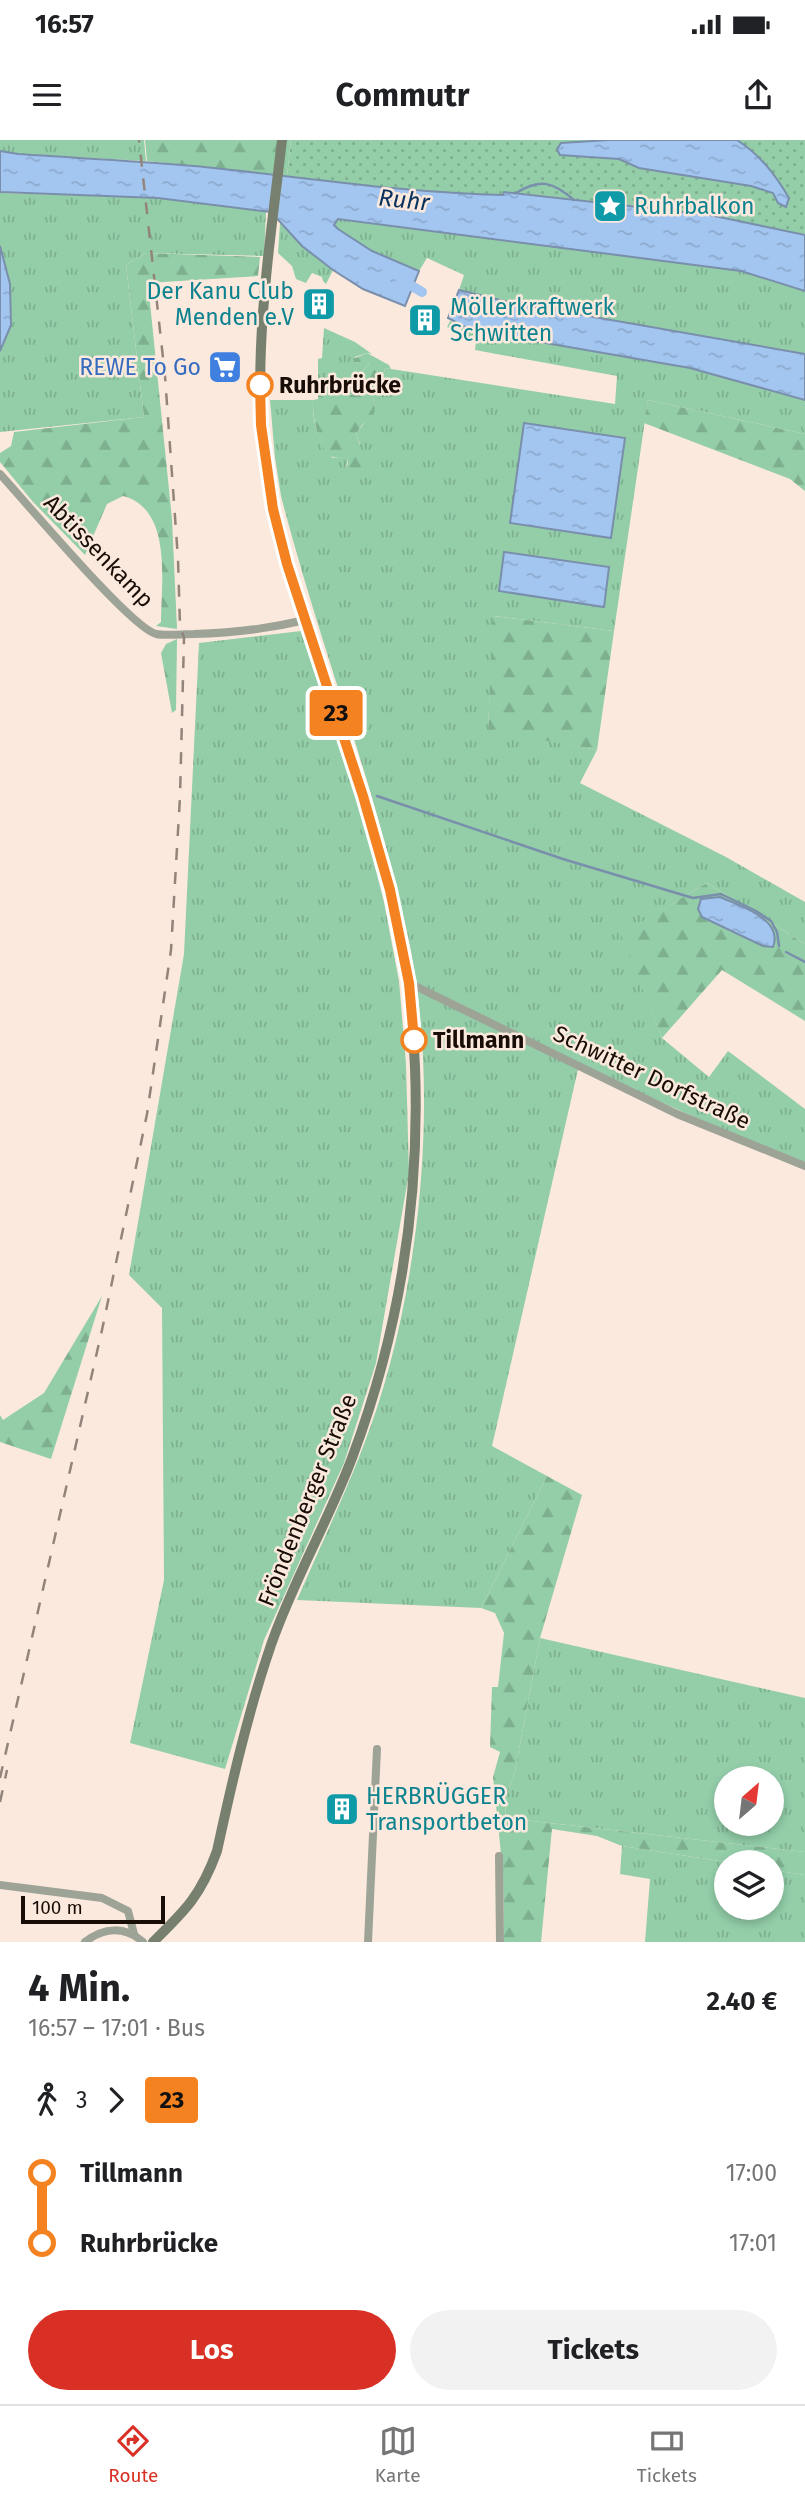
<!DOCTYPE html>
<html lang="de">
<head>
<meta charset="utf-8">
<style>
  :root { --surface:#fff; --page:#f2f2f2; --text:#202124; --muted:#757577; --line:#e0e0e0; --accent:#d93025 }
  body { margin:0; font-family:"Fira Sans",sans-serif; background:var(--page); color:var(--text); height:100vh; display:flex; flex-direction:column; font-size:26px; white-space:nowrap }
  * { box-sizing:border-box; margin:0 }
  p { font-size:23px; color:var(--muted) }
  .icon { flex:none; width:38px; height:38px; fill:none; stroke:currentColor; stroke-width:2; stroke-linecap:round; stroke-linejoin:round }
  .map { position:relative; height:1802px; overflow:hidden }
  .side { display:flex; flex-direction:column; background:var(--surface); flex:1 }
  .side>* { flex:none }
  .badge { padding:0 14px; border-radius:5px; font-size:24px; line-height:46px }
  .needle { width:46px; rotate:28deg }
  .fabs { position:absolute; left:714px; top:1626px; display:grid; gap:14px }
  .fabs a { display:grid; place-items:center; width:70px; height:70px; border-radius:50%; background:var(--surface); box-shadow:0 4px 10px #0003; font-size:35px }
  .scale { position:absolute; left:21px; bottom:18px; width:144px; box-sizing:border-box; padding-left:7px; border:4px solid #180e07; border-top:0; font-size:19px; line-height:24px; white-space:nowrap; color:#180e07; -webkit-text-stroke:5px #fce9dd; paint-order:stroke }
  .map>.badge { position:absolute; translate:-50% -50%; box-shadow:0 0 0 4px #fff }
  .legs { display:flex; align-items:center; gap:10px; height:77px; padding:0 28px; font-size:23px }
  .legs p { margin-inline-start:auto }
  .overview { display:flex; align-items:center; justify-content:space-between; height:119px; padding:0 28px }
  h1 { font-size:38px; font-weight:700; line-height:52px }
  .primary-button { display:flex; gap:14px; margin-top:auto; padding:14px 28px }
  .primary-button a { flex:1; height:80px; border-radius:42px; background:var(--accent); color:#fff; font-size:28px; font-weight:700; line-height:80px; text-align:center }
  .primary-button a+a { background:var(--page); color:var(--text) }
  ul { padding:0 28px; list-style:none }
  li { display:flex; align-items:center; gap:24px; height:70px; font-size:26px }
  li i { display:grid; place-items:center; width:10px; height:100%; margin:0 9px; background:currentColor }
  li i::after { content:''; width:18px; height:18px; margin:-9px; border:5px solid; border-radius:50%; background:var(--surface) }
  li p { margin-inline-start:auto }
  li:first-child i { background:linear-gradient(#0000 50%,currentColor 0) }
  li:last-child i { background:linear-gradient(currentColor 50%,#0000 0) }
  .status { display:flex; justify-content:space-between; align-items:center; height:49px; padding:0 35px; background:var(--surface); direction:ltr }
  .status svg { height:19px; fill:currentColor }
  header { display:flex; justify-content:space-between; align-items:center; height:91px; padding:0 28px; background:var(--surface); font-size:32px; font-weight:700 }
  .tabs { display:flex; justify-content:space-around; align-items:center; height:98px; border-top:2px solid var(--line); background:var(--surface); font-size:19px; color:var(--muted) }
  .tabs a { display:grid; justify-items:center; gap:4px }
  .tabs .selected { color:var(--accent) }
  .map>svg:first-child { display:block }
  .grass { fill:url(#grass-tufts); fill-rule:evenodd }
  .forest { fill:url(#forest-firs) }
  .park { fill:url(#park-dots) }
  .water { fill:url(#water-ripples); stroke:#798fab; stroke-width:2 }
  .lines { fill:none; stroke-linecap:round; stroke-linejoin:round }
  .stream { stroke:#798fab; stroke-width:2.5 }
  .canal { stroke:#a3c6f1; stroke-width:10 }
  .street { stroke:#9da497; stroke-width:8 }
  .secondary { stroke:#77806e; stroke-width:10 }
  .rail { stroke:#93847b; stroke-width:2.5; stroke-dasharray:12 12; stroke-linecap:butt }
  .line-1-casing { stroke:#fff; stroke-width:16 }
  .line-1 { stroke:#f58220; stroke-width:10 }
  .stop-1-dot { fill:#fff; stroke:#f58220; stroke-width:3.5 }
  .labels { text-anchor:middle; dominant-baseline:central; stroke-width:5; stroke-linejoin:round; paint-order:stroke }
  .culture-label { font-size:23px; fill:#0d838f; stroke:#fce9dd; text-anchor:start }
  .shop-label { font-size:23px; fill:#366cbe; stroke:#fce9dd; text-anchor:end }
  .stop-label { font-size:23px; font-weight:bold; fill:#180e07; stroke:#fce9dd; text-anchor:start }
  .street-label { font-size:23px; fill:#180e07; stroke:#fce9dd }
  .water-label { font-size:24px; font-style:italic; fill:#08315d; stroke:#fce9dd }
</style>
</head>
<body>
<div class="status"><b>16:57</b><svg viewBox="0 0 49 12"><path d="M0 12V9h3v3zM5 12V6h3v6zM10 12V3h3v9zM15 12V0h3v12zM26 1h20v11H26zM47 4h2v5h-2z"/></svg></div>
<header><svg class="icon" aria-label="menu" viewBox="0 0 24 24"><path d="M4 6h16M4 12h16M4 18h16"/></svg>Commutr<svg class="icon" aria-label="share" viewBox="0 0 24 24"><path d="M12 15V3M7 8l5-5 5 5M5 13v7h14v-7"/></svg></header>
<div class="map">
<svg width="805" height="1802" viewBox="0 0 805 1802">
  <defs>
    <pattern id="grass-tufts" width="24" height="20" patternUnits="userSpaceOnUse" patternTransform="scale(1.75)"><rect width="24" height="20" fill="#93cea9"/><path d="M3 7l-1-3M5 7V3M7 7l1-3M15 17l-1-3M17 17v-4M19 17l1-3" fill="none" stroke="#7eb090"/></pattern>
    <pattern id="forest-firs" width="22" height="20" patternUnits="userSpaceOnUse" patternTransform="scale(1.75)"><rect width="22" height="20" fill="#93cea9"/><path d="M5 1l3.5 6h-7zM16 11l3.5 6h-7z" fill="#7eb090"/></pattern>
    <pattern id="park-dots" width="8" height="8" patternUnits="userSpaceOnUse" patternTransform="scale(1.75)"><rect width="8" height="8" fill="#93cea9"/><path d="M2 2h.1M6 6h.1" fill="none" stroke="#7eb090" stroke-width="1.8" stroke-linecap="round"/></pattern>
    <pattern id="water-ripples" width="26" height="14" patternUnits="userSpaceOnUse" patternTransform="scale(1.75)"><rect width="26" height="14" fill="#a3c6f1"/><path d="M2 4q2-2 4 0t4 0M15 11q2-2 4 0t4 0" fill="none" stroke="#8ca9cd"/></pattern>
  </defs>
  <rect width="100%" height="100%" fill="#fce9dd"/>
  <g class="grass">
    <polygon points="0,0 144,0 146,21 18,14 0,11"/>
    <polygon points="0,53 158,58 266,72 264,116 146,113 126,125 144,277 0,292 0,211 11,185 10,144 0,106"/>
    <polygon points="338,79 741,131 805,151 805,214 508,162 459,150 464,135 427,118 419,131 372,111 338,89 334,85"/>
    <polygon points="280,83 302,106 333,130 326,144 323,141 322,137 312,133 306,143 296,139 292,126 278,113"/>
    <path d="M450 181 471 190 690 228 805 260V294L648 260 614 491 494 476 488 589 597 610 580 643 726 717 805 762V804L707 743 622 794 662 898 709 937 728 911 805 969V1027L579 925 492 1306 547 1336 481 1468 297 1460C319 1409 343 1359 363 1307 421 1159 442 948 407 792 375 645 319 503 281 356L275 318 270 260H313C312 280 318 305 333 318L345 317 348 319 346 328 360 304 356 294 375 269 373 256 380 249 385 228 615 264 617 236 475 210 476 201 447 187Z"/>
    <polygon points="324,188 355,202 372,214 367,213 355,217 356,223 365,220 369,224 360,234 356,254 344,255 333,244 325,241 318,245 318,219 322,218"/>
    <polygon points="301,491 357,656 384,762 399,841 406,924 409,1033 376,1223 344,1323 264,1500 225,1629 130,1603 164,1440 162,1168 129,1135 184,814 199,503"/>
    <path d="M540 1498 805 1558V1712L506 1678 505 1661 515 1631ZM726 1638H772V1684H726Z"/>
    <polygon points="622,1706 726,1722 726,1768 772,1768 772,1730 805,1735 805,1802 645,1802 650,1739 620,1734"/>
  </g>
  <g class="forest">
    <polygon points="145,0 291,0 287,36 147,21"/>
    <path d="M146 113 260 117 258 136 148 143 172 379 177 489 156 486 161 482C161 443 173 369 123 356L107 364 85 415 33 362 0 322V313L11 306 14 292 144 277 126 125Z"/>
    <path d="M367 213 389 225 391 229 385 228 380 249 373 256 375 269 373 277 363 284 356 294 364 316 360 334 353 336 347 334 348 319C342 317 336 319 331 316 318 310 312 273 313 260L318 259V245L325 241 333 244 344 255 356 254 360 234 369 224 365 221 355 223 353 219Z"/>
    <polygon points="648,260 805,294 805,351 790,339 644,283"/>
    <polygon points="493,476 614,491 597,610 488,590"/>
    <polygon points="177,499 176,570 172,573 161,513 166,504"/>
    <polygon points="707,743 805,804 805,881 722,830 662,898 621,794"/>
    <polygon points="102,1156 51,1319 0,1302 0,1275 3,1280 44,1253"/>
    <polygon points="547,1336 582,1355 540,1498 515,1631 505,1661 506,1678 805,1712 805,1735 772,1730 772,1722 726,1722 622,1706 597,1696 552,1689 541,1802 504,1802 503,1733 493,1637 500,1612 490,1607 492,1547 498,1547 504,1493 495,1473 481,1468"/>
  </g>
  <path class="park" d="M291 0H805V95L710 74 505 52 503 55C432 54 359 45 287 36Z"/>
  <g class="water">
    <path d="M609 0H737C760 15 775 34 789 58L786 67 778 63 773 53 751 46 639 28 619 19 560 15 557 9 561 3Z"/>
    <path d="M0 11 18 14C77 18 136 21 194 26 297 36 400 53 503 55L504 52 710 75 805 95V151L741 131 338 79 334 85 338 89 372 111 419 131 405 166 363 149 333 130 302 106 271 72 158 58 0 52Z"/>
    <polygon points="0,106 10,144 11,185 0,211"/>
    <polygon points="459,150 508,162 805,214 805,260 690,228 471,190 448,178"/>
    <polygon points="524,283 625,298 611,398 510,383"/>
    <polygon points="504,412 609,427 604,467 499,451"/>
    <path d="M720 757C740 766 784 779 773 807L763 806 702 777 698 769 701 759Z"/>
  </g>
  <g class="lines">
    <g class="stream">
      <path d="M516 53C541 38 553 42 574 60"/>
      <polyline points="377,656 563,719 693,758 721,754 756,771 771,781 777,792 779,806"/>
      <polyline points="786,812 805,822"/>
    </g>
    <polyline class="canal" points="400,139 422,152"/>
    <g class="street">
      <path d="M0 334C25 361 130 487 156 494 167 496 182 494 194 494 232 493 268 489 305 480"/>
      <polyline points="409,843 677,974 805,1026"/>
      <polyline points="499,1716 500,1802"/>
      <polyline points="0,1745 102,1758 128,1771 134,1794"/>
      <path d="M85 1802C104 1787 125 1786 143 1802"/>
      <polyline points="368,1802 377,1609"/>
    </g>
    <path class="secondary" d="M153 1802C186 1770 201 1755 217 1711 232 1642 248 1572 271 1505 293 1441 328 1382 352 1318 399 1193 420 1060 415 927 410 796 369 672 328 548 308 490 287 431 273 370 246 248 268 122 282 0"/>
    <g class="rail">
      <polyline points="0,1638 102,1190 147,974 171,810 180,657 184,498 180,485 178,419 165,236 139,0"/>
      <polyline points="0,1662 7,1630"/>
    </g>
  </g>
  <g class="lines">
    <g class="line-1-casing">
      <polyline id="line-1" points="260,245 261,285 273,369 287,424 363,656 390,750 409,843 414,900"/>
    </g>
    <use href="#line-1" class="line-1"/>
  </g>
  <defs>
    <g id="sight-square" transform="scale(1.75)"><rect x="-9" y="-9" width="18" height="18" rx="4" fill="#0f9aa8" stroke="#fce9dd"/><path d="M0-6L1.8-2.2L6-1.7L2.9 1.2L3.7 5.4L0 3.3L-3.7 5.4L-2.9 1.2L-6-1.7L-1.8-2.2Z" fill="#fff"/></g>
    <g id="building-square" transform="scale(1.75)"><rect x="-9" y="-9" width="18" height="18" rx="4" fill="#0f9aa8" stroke="#fce9dd"/><path d="M-4-6H4V6H1V3H-1V6H-4ZM-2.5-4.3h1.7v1.8h-1.7ZM.8-4.3h1.7v1.8H.8ZM-2.5-1h1.7V.8h-1.7ZM.8-1h1.7V.8H.8Z" fill="#fff"/></g>
    <g id="supermarket-square" transform="scale(1.75)"><rect x="-9" y="-9" width="18" height="18" rx="4" fill="#3f7fe0" stroke="#fce9dd"/><path d="M-6-5.5h2.5l.6 2H6L4.5 2H-2.5L-4.4-4H-6ZM-1.5 3.2a1.3 1.3 0 1 0 .1 0ZM3 3.2a1.3 1.3 0 1 0 .1 0Z" fill="#fff"/></g>
  </defs>
  <g fill-rule="evenodd">
    <use href="#sight-square" x="610" y="66"/>
    <use href="#building-square" x="319" y="164"/>
    <use href="#building-square" x="425" y="180"/>
    <use href="#supermarket-square" x="225" y="227"/>
    <use href="#building-square" x="342" y="1669"/>
  </g>
  <g class="stop-1-dot">
    <circle cx="260" cy="245" r="12"/>
    <circle cx="414" cy="900" r="12"/>
  </g>
  <g class="labels">
    <g class="culture-label">
      <text x="634" y="66">Ruhrbalkon</text>
      <text x="294" y="151" text-anchor="end">Der Kanu Club<tspan x="294" dy="26">Menden e.V</tspan></text>
      <text x="450" y="167">Möllerkraftwerk<tspan x="450" dy="26">Schwitten</tspan></text>
      <text x="366" y="1656">HERBRÜGGER<tspan x="366" dy="26">Transportbeton</tspan></text>
    </g>
    <g class="shop-label">
      <text x="201" y="227">REWE To Go</text>
    </g>
    <g class="stop-label">
      <text x="279" y="245">Ruhrbrücke</text>
      <text x="433" y="900">Tillmann</text>
    </g>
    <g class="street-label">
      <text transform="translate(99 411) rotate(46)">Abtissenkamp</text>
      <text transform="translate(652 937) rotate(25)">Schwitter Dorfstraße</text>
      <text transform="translate(307 1360) rotate(-68)">Fröndenberger Straße</text>
    </g>
    <g class="water-label">
      <text transform="translate(404 60) rotate(6)">Ruhr</text>
    </g>
  </g>
</svg>
<div class="fabs">
<a><svg class="needle" viewBox="-14 -14 28 28"><path d="M0-13l5 13h-10z" fill="#e53935"/><path d="M0 13l5-13h-10z" fill="#757577"/></svg></a>
<a><svg class="icon" aria-label="layers" viewBox="0 0 24 24"><path d="M12 4l9 5-9 5-9-5zM3 14l9 5 9-5"/></svg></a>
</div>
<div class="scale">100 m</div>
<b class="badge" style="left:336px;top:573px;background:#f58220;color:#111">23</b>
</div>
<section class="side">
<div class="overview"><div><h1>4 Min.</h1><p>16:57 – 17:01 · Bus</p></div><b>2.40 €</b></div>
<div class="legs"><svg class="icon" aria-label="walk" viewBox="0 0 24 24"><circle cx="13" cy="4" r="2"/><path d="M13 8l-2 6 4 7M11 14l-3 7M7 12l3-4h3l4 4"/></svg>3<svg class="icon" aria-label="forward" viewBox="0 0 24 24"><path d="M9 5l7 7-7 7"/></svg><b class="badge" style="background:#f58220;color:#111">23</b></div>
<ul>
<li><i style="color:#f58220"></i><b>Tillmann</b><p>17:00</p></li>
<li><i style="color:#f58220"></i><b>Ruhrbrücke</b><p>17:01</p></li>
</ul>
<div class="primary-button"><a>Los</a><a>Tickets</a></div>
</section>
<nav class="tabs">
<a class="selected"><svg class="icon" aria-label="directions" viewBox="0 0 24 24"><path d="M12 3l9 9-9 9-9-9zM9 14v-3h6M13 9l2 2-2 2"/></svg>Route</a>
<a><svg class="icon" aria-label="map" viewBox="0 0 24 24"><path d="M3 6l6-2 6 2 6-2v14l-6 2-6-2-6 2zM9 4v14M15 6v14"/></svg>Karte</a>
<a><svg class="icon" aria-label="tickets" viewBox="0 0 24 24"><path d="M3 7h18v10H3zM15 7v10"/></svg>Tickets</a>
</nav>
</body>
</html>
